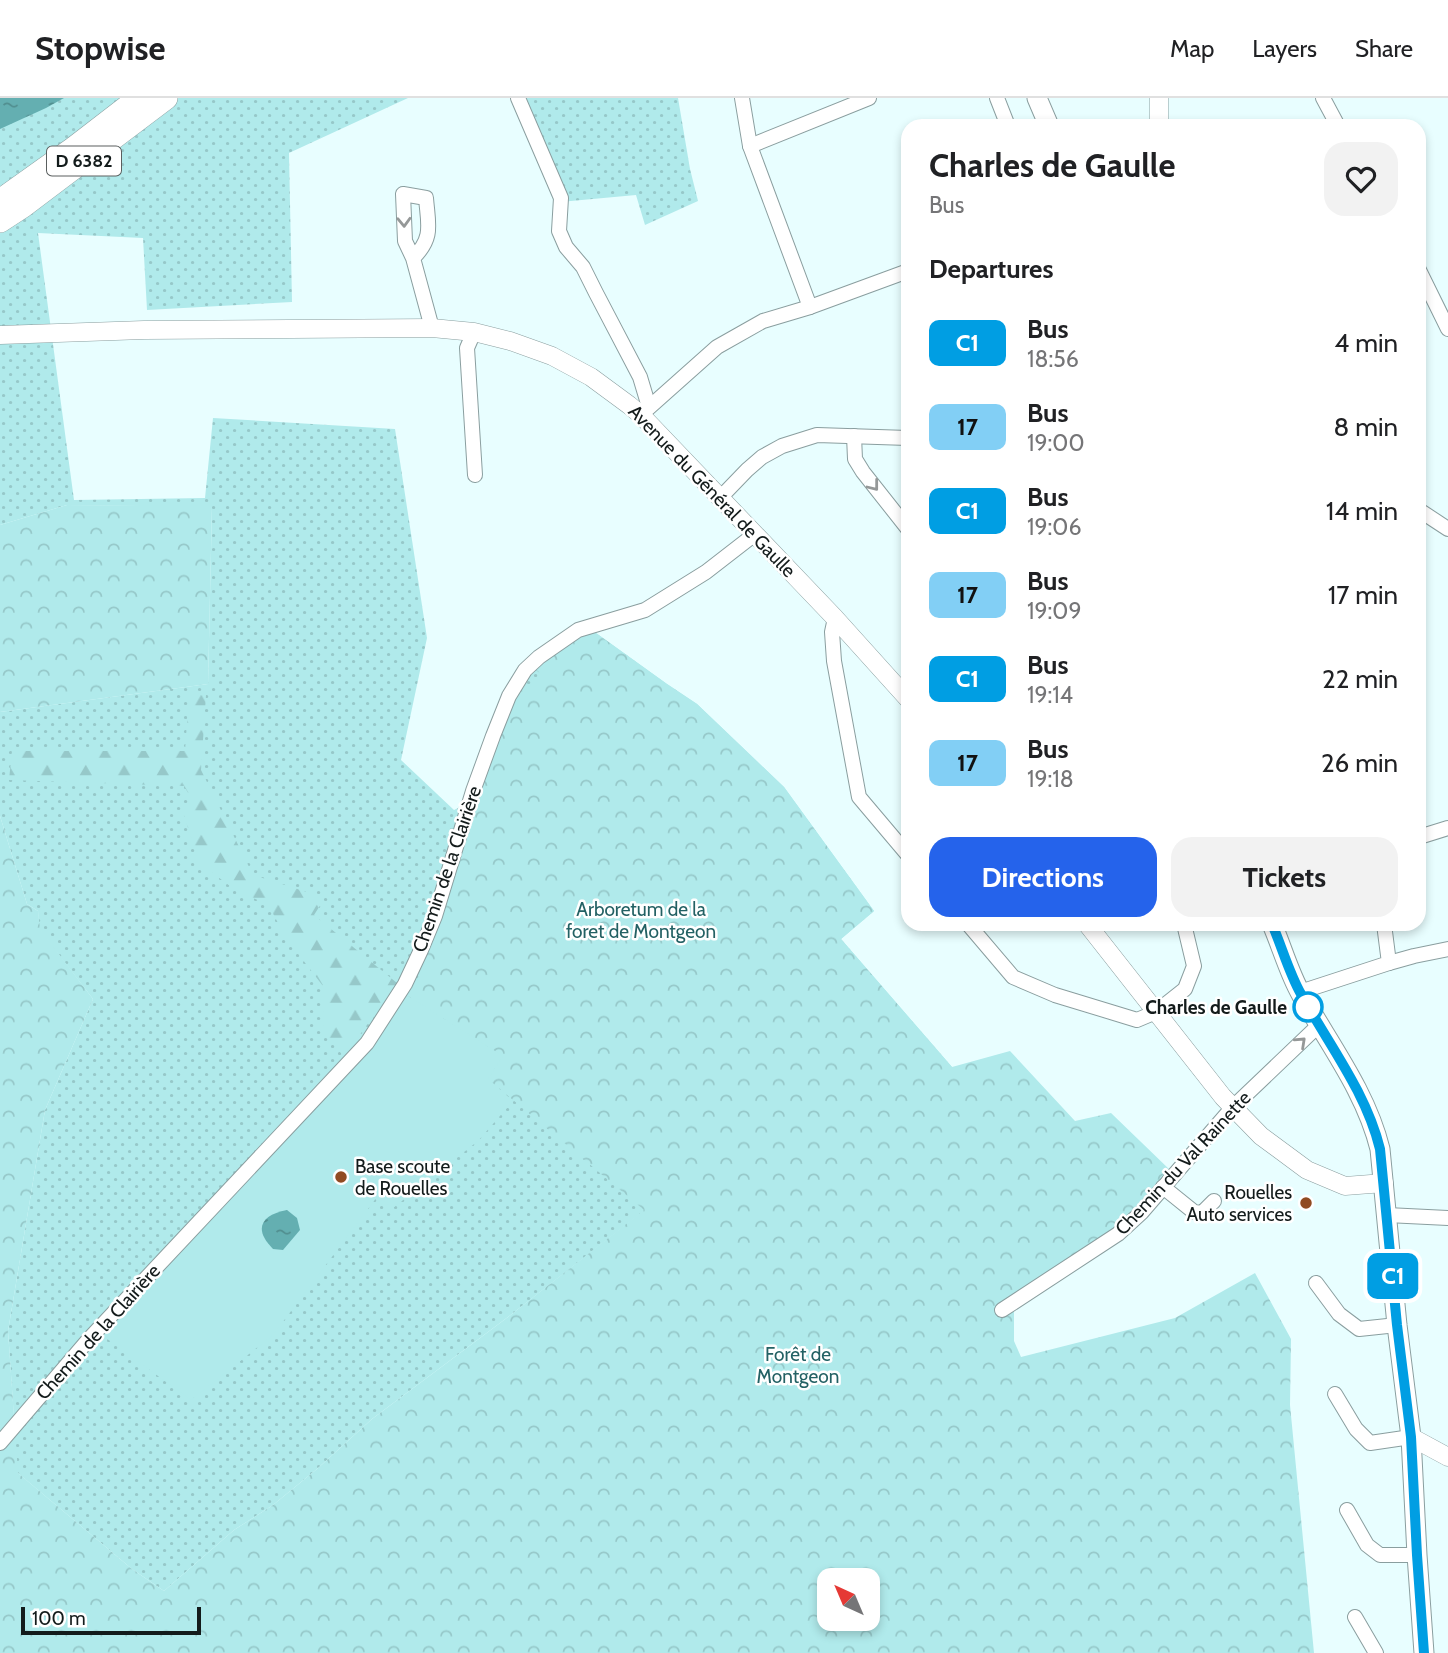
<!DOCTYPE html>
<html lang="en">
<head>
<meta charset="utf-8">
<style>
  :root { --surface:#fff; --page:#f2f2f2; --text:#202124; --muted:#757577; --line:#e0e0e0; --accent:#2563eb }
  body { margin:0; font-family:Cabin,sans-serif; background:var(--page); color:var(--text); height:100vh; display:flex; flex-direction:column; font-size:26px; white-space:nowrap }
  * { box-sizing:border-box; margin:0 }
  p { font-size:23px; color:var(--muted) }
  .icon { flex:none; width:38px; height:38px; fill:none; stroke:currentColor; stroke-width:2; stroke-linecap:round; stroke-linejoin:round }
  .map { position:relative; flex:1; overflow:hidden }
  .panel { position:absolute; left:901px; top:21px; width:525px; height:812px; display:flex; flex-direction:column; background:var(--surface); border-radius:21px; box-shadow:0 4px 10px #0003 }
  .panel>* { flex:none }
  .badge { padding:0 14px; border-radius:10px; font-size:24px; line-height:46px }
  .needle { width:46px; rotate:316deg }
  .fabs { position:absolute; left:817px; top:1470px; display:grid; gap:14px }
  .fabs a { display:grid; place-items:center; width:63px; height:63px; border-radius:14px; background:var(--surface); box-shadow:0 4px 10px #0003; font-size:35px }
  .scale { position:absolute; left:21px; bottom:18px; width:180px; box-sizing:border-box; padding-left:7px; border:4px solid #131b1b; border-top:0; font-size:19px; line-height:24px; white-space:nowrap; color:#131b1b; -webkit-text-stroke:5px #fff; paint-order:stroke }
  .map>.badge { position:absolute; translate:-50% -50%; box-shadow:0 0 0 4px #fff }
  h2 { padding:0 28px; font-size:26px; line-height:63px }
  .round { display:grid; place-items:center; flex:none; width:74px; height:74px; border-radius:21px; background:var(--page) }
  .summary { display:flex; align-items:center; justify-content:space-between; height:119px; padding:0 28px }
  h1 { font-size:33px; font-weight:700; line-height:52px }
  .cta { display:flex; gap:14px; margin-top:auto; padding:14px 28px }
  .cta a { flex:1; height:80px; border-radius:21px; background:var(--accent); color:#fff; font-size:28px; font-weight:700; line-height:80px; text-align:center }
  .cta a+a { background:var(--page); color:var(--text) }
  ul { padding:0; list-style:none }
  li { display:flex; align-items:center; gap:21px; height:84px; padding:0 28px }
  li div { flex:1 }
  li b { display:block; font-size:26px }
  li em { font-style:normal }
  li .badge { min-width:77px; font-weight:700; text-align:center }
  header { display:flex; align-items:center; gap:42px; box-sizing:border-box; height:98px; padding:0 35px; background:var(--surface); border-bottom:2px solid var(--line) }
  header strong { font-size:33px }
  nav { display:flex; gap:38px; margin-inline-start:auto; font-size:24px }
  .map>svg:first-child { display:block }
  .grass { fill:url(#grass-dots) }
  .forest { fill:url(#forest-firs) }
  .park { fill:url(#park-crowns); fill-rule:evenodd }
  .pitch { fill:#b0eaeb }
  .water { fill:url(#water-ripples) }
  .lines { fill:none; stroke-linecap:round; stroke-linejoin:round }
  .minor-casing { stroke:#8a9e9f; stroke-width:16 }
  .tertiary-casing { stroke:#8a9e9f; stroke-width:19 }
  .secondary-casing { stroke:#8a9e9f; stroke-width:21 }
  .trunk-casing { stroke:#8a9e9f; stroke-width:24 }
  .minor { stroke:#fff; stroke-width:14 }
  .tertiary { stroke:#fff; stroke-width:18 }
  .secondary { stroke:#fff; stroke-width:19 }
  .trunk { stroke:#fff; stroke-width:23 }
  .oneway { stroke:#959898 }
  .line-casing { stroke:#fff; stroke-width:16 }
  .line { stroke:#009ee3; stroke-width:10 }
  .stop-dot { fill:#fff; stroke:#009ee3; stroke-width:3.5 }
  .poi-dot { fill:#904b22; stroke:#fff; stroke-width:2.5 }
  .labels { text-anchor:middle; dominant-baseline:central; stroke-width:5; stroke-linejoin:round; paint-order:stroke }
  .shield { fill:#fff; stroke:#5a5f5f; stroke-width:2 }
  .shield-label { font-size:18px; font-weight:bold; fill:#131b1b }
  .street-label { font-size:19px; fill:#131b1b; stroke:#fff }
  .park-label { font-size:19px; fill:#236164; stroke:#fff }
  .stop-label { font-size:19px; font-weight:bold; fill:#131b1b; stroke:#fff; text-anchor:end }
  .poi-label { font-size:19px; fill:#131b1b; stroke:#fff; text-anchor:start }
</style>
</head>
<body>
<header>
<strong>Stopwise</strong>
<nav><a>Map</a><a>Layers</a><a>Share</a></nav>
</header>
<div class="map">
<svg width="1448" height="1555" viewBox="0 0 1448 1555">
  <defs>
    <pattern id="grass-dots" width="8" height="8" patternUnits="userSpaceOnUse" patternTransform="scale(1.75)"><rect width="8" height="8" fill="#b0eaeb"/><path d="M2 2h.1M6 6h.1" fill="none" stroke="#96c8c9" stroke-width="1.8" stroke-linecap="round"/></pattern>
    <pattern id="forest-firs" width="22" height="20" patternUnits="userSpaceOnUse" patternTransform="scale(1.75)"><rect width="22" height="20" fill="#b0eaeb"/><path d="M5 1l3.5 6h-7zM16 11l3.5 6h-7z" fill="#96c8c9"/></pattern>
    <pattern id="park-crowns" width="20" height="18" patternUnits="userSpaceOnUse" patternTransform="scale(1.75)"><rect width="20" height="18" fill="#b0eaeb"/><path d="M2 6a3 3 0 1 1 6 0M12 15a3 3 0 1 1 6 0" fill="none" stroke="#96c8c9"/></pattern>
    <pattern id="water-ripples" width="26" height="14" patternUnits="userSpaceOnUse" patternTransform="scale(1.75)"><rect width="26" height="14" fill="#64afb1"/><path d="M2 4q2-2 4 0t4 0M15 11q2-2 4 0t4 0" fill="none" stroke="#518e8f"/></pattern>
  </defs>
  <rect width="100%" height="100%" fill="#e8feff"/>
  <g class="grass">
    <polygon points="0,0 408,0 289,55 292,204 147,212 143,140 38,135 74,402 205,400 213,320 395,331 427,540 401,662 454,712 464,707 491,623 517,577 576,528 596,535 667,586 697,606 784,689 874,813 841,841 952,969 645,1112 508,1219 372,1321 317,1371 273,1407 234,1432 164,1493 132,1471 0,1360 15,1335 8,1233 45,1012 93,901 39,831 38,813 27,806 0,718 0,614 208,586 212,409 67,407 0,427"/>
    <polygon points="515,0 678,0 690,71 698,103 645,127 636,97 560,104"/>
  </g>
  <polygon class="forest" points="189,597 206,597 201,672 253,777 310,795 321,806 314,817 397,885 344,959 324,933 323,888 286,840 269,808 230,788 199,765 182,711 195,707 184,688 9,682 12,653 185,653"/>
  <g class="park">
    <polygon points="67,407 212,408 208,586 0,614 0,427"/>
    <path d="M596 535 667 586 697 606 784 689 874 813 841 841 952 969 1010 953 1075 1023 1111 1015 1170 1072 1098 1150 1014 1202V1243L1021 1259 1175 1220 1255 1175 1291 1241 1290 1307 1314 1555H0V718L27 806 38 813 40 831 93 901 45 1012 8 1233 18 1375 132 1471 164 1493 234 1432 273 1407 317 1371 372 1321 508 1219 644 1112 488 981 502 958 405 896 408 889 415 888 421 880 418 874 499 638 521 590 536 589 544 578 533 570C553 555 571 540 596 535ZM830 1482H868V1521H830Z"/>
  </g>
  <polygon class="pitch" points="405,896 503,958 488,981 513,1003 478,1043 393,1110 377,1099 273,1237 191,1302 99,1235"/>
  <g class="water">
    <polygon points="0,0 64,0 46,10 0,31"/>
    <path d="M287 1112 297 1120 300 1132 283 1152 273 1151C253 1131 261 1117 287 1112Z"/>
  </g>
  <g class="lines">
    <g class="minor-casing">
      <g id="minor">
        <polyline points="518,0 561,100 559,133 566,149 583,169 596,195 640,279 649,309"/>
        <polyline points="742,0 750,48 810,209"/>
        <polyline points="997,0 1008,28"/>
        <polyline points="1323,0 1338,28"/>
        <polyline points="750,48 869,0"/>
        <path d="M413 160C434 140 428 126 426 100L403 96 405 143 413 160 432 230"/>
        <polyline points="1419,172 1448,231"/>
        <polyline points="474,234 467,250 475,377"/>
        <polyline points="644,314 717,249 763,223 810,209 908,173"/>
        <polyline points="854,338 855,361 863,374 908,431"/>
        <polyline points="720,400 747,372 762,359 782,348 817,337 908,340"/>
        <polyline points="1419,412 1448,431"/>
        <polyline points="835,520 832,534 834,563 859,699 908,757"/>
        <polyline points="1419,739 1448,730"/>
        <polyline points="968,826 1013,879 1055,897 1137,922 1156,914 1185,891 1194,868 1184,826"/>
        <polyline points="1389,865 1414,858 1448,851"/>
        <polyline points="1300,894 1389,865 1384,826"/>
        <polyline points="1163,1089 1194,1114 1202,1115 1214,1103"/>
        <polyline points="1387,1117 1448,1120"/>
        <polyline points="1316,1185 1339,1216 1359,1231 1397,1227"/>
        <polyline points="1002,1212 1118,1136 1142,1114 1232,1010 1319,927"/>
        <polyline points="1335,1296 1356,1331 1370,1345 1411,1339"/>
        <polyline points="0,1345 89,1241 367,945 405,886 421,852 435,818 473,693 493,638 509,598 525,572 539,559 578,532 645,512 706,474 755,436"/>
        <polyline points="1347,1412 1367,1447 1380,1457 1417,1457"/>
        <polyline points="1355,1519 1376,1555"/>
      </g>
    </g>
    <g class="tertiary-casing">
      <g id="tertiary">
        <polyline points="1159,0 1159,28"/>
        <polyline points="0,237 144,232 432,230 474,234 510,243 552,258 591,279 629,307 641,317 835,520 908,601"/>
        <polyline points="1087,826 1223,999 1261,1038 1307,1072 1345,1088 1384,1085"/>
        <polyline points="1411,1339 1448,1359"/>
      </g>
    </g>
    <g class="secondary-casing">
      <g id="secondary">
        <polyline points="1037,0 1049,28"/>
        <path d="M1272 826C1282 849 1289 875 1301 896 1329 946 1366 994 1380 1051L1397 1227 1411 1339 1417 1457 1424 1555"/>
      </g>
    </g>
    <g class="trunk-casing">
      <g id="trunk">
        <polyline points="0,103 74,50 139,0"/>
        <polyline points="0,123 23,108 166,0"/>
      </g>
    </g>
    <use href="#minor" class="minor"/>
    <use href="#tertiary" class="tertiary"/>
    <use href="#secondary" class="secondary"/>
    <use href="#trunk" class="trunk"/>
  </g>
  <defs><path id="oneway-chevron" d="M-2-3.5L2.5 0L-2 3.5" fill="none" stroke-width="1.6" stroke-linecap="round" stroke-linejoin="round" transform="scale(1.75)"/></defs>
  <g class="oneway">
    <use href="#oneway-chevron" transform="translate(404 124) rotate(88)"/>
    <use href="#oneway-chevron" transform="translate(874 388) rotate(52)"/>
    <use href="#oneway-chevron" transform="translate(1301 944) rotate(-43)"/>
  </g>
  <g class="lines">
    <g class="line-casing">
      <path id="line" d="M1272 826C1282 849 1289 875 1301 896 1329 947 1366 994 1380 1051L1397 1227 1411 1339 1417 1457 1424 1555"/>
    </g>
    <use href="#line" class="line"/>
  </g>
  <circle class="stop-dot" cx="1308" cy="909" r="14"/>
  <g class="poi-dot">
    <circle cx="341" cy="1079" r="7"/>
    <circle cx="1306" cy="1105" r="7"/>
  </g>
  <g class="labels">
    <rect class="shield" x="47" y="48.5" width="74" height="29" rx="5"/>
    <g class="shield-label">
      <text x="84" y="63">D 6382</text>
    </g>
    <g class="street-label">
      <text transform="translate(712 393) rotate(46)">Avenue du Général de Gaulle</text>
      <text transform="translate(447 771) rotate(-71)">Chemin de la Clairière</text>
      <text transform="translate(1183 1065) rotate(-47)">Chemin du Val Rainette</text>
      <text transform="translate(98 1234) rotate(-48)">Chemin de la Clairière</text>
    </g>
    <g class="park-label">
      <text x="641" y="811">Arboretum de la<tspan x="641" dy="22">foret de Montgeon</tspan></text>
      <text x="798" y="1256">Forêt de<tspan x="798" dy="22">Montgeon</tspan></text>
    </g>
    <g class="stop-label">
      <text x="1287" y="909">Charles de Gaulle</text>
    </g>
    <g class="poi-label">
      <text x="355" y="1068">Base scoute<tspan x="355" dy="22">de Rouelles</tspan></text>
      <text x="1292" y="1094" text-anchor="end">Rouelles<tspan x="1292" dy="22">Auto services</tspan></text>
    </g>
  </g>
</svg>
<div class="fabs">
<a><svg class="needle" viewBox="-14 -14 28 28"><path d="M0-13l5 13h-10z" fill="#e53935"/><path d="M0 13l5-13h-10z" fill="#757577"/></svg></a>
</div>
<div class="scale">100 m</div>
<b class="badge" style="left:1393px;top:1178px;background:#009ee3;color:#fff">C1</b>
<section class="panel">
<div class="summary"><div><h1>Charles de Gaulle</h1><p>Bus</p></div><a class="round"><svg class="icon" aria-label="heart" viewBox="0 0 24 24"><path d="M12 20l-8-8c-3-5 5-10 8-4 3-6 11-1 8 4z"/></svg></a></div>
<h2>Departures</h2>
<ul>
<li><span class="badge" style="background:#009ee3;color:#fff">C1</span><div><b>Bus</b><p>18:56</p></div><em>4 min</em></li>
<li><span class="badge" style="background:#82cff5;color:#111">17</span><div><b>Bus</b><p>19:00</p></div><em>8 min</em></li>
<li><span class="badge" style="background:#009ee3;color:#fff">C1</span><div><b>Bus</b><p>19:06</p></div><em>14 min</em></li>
<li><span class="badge" style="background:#82cff5;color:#111">17</span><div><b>Bus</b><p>19:09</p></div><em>17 min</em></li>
<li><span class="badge" style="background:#009ee3;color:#fff">C1</span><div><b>Bus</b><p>19:14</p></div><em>22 min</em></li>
<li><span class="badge" style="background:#82cff5;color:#111">17</span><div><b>Bus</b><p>19:18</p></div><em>26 min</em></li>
</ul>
<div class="cta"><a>Directions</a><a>Tickets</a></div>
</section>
</div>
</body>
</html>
